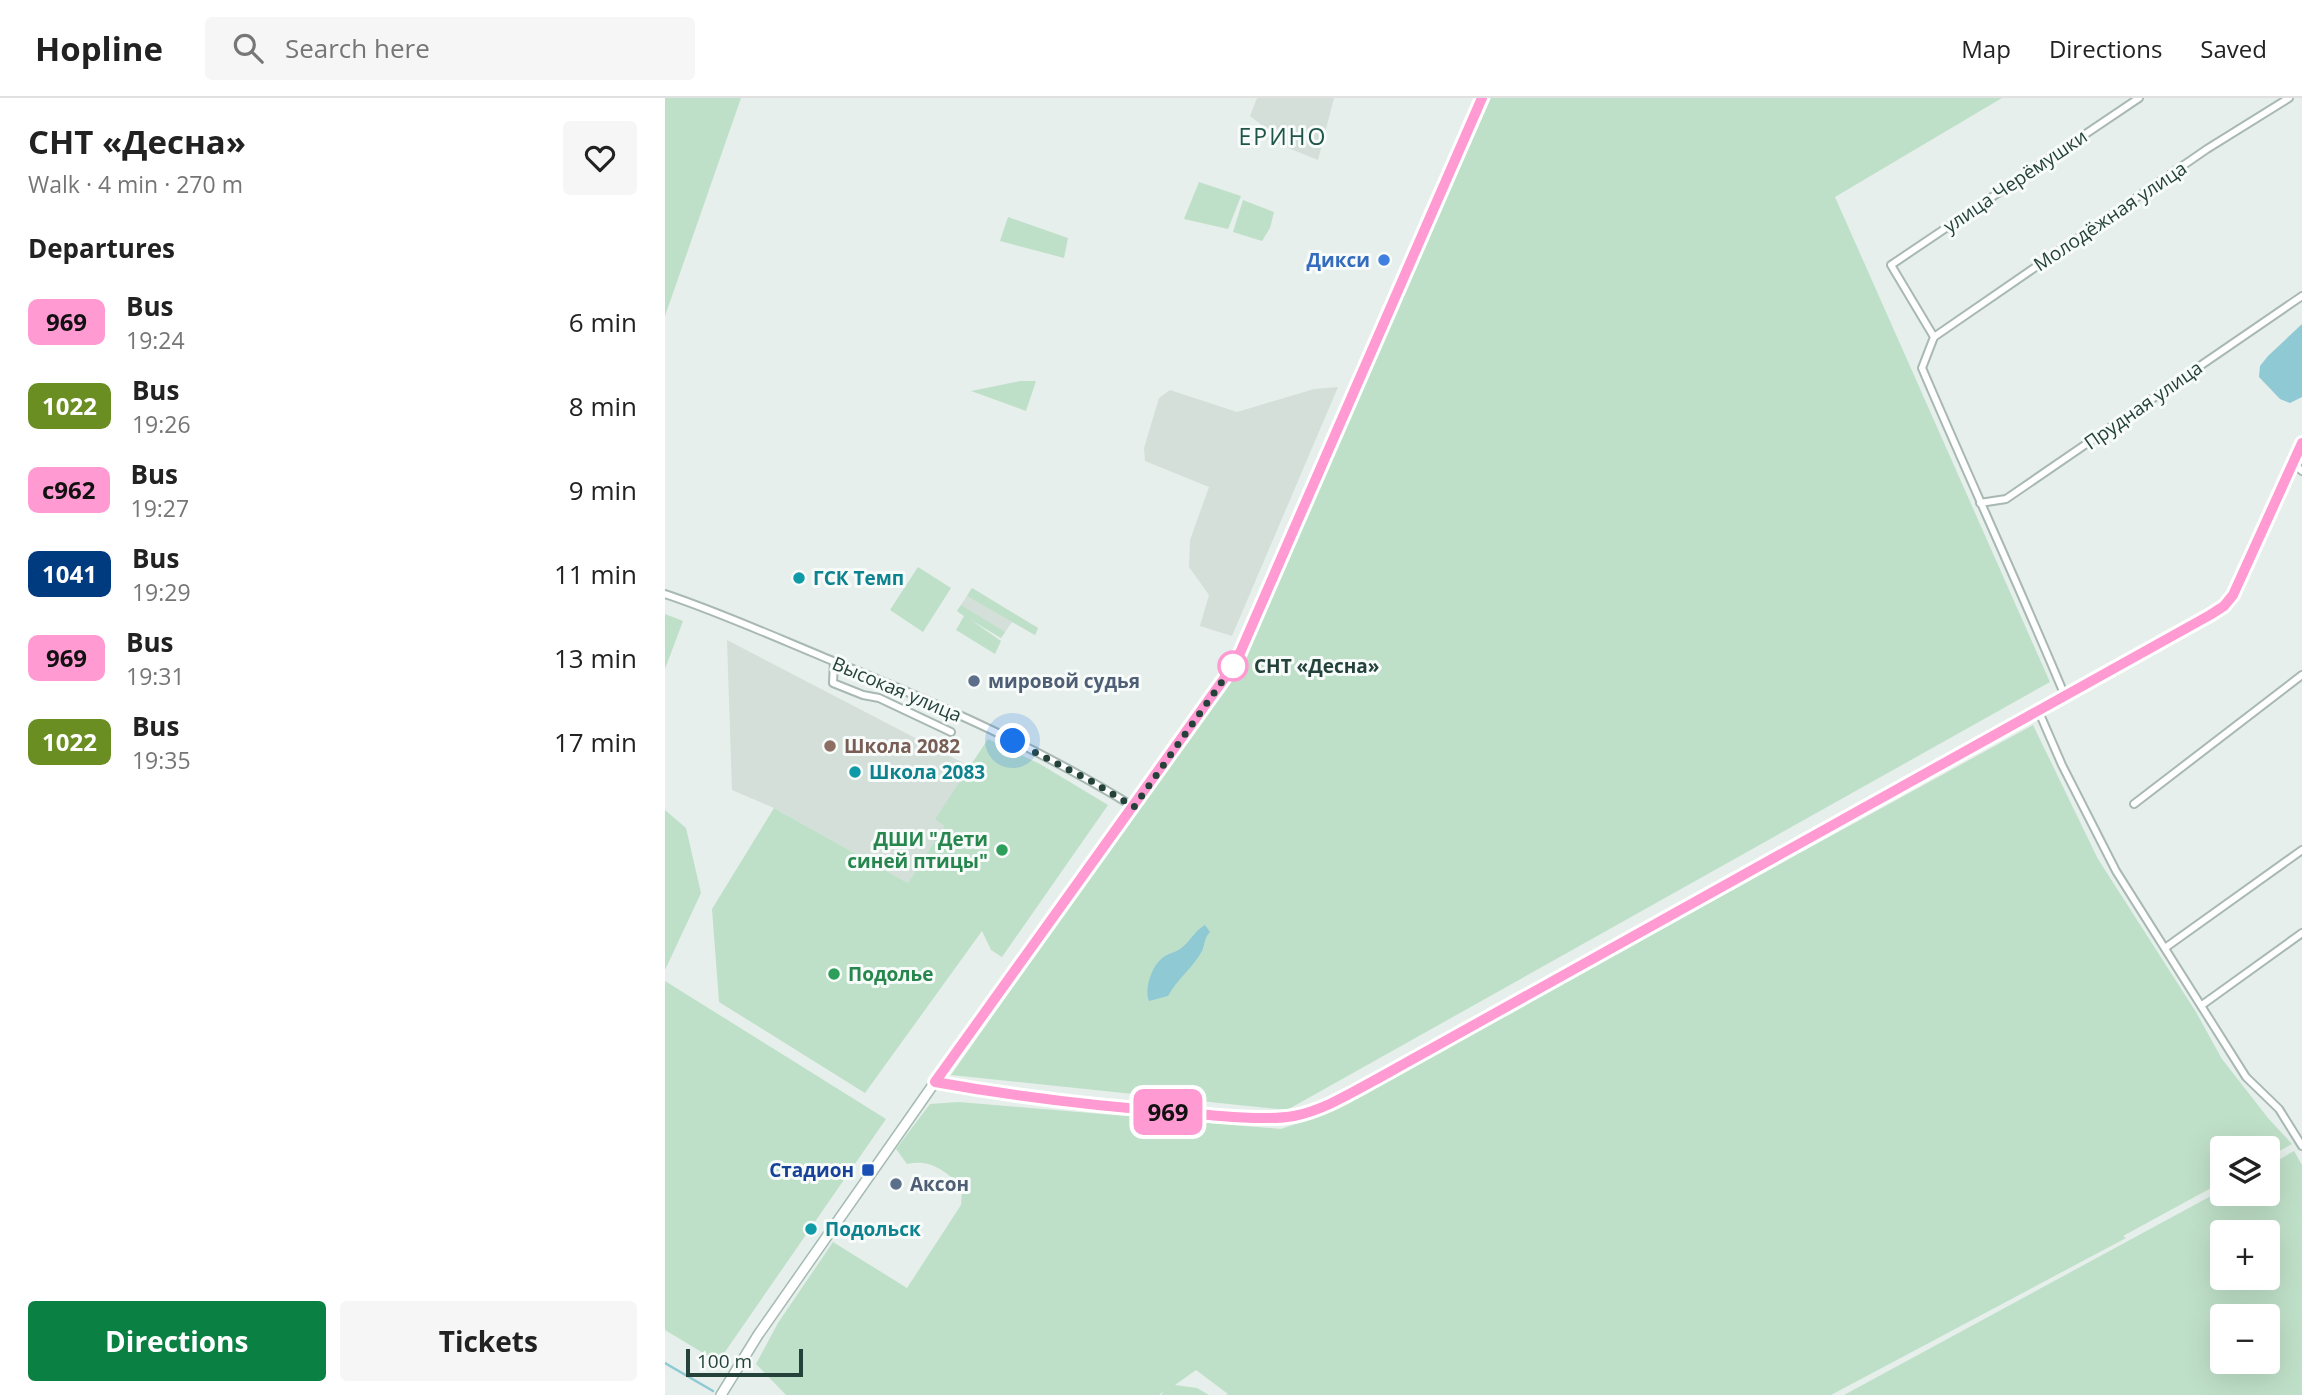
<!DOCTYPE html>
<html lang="en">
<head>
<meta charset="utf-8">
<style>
  :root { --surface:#fff; --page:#f6f6f6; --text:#222; --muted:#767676; --line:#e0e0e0; --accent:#0b8043 }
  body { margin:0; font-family:"Open Sans",sans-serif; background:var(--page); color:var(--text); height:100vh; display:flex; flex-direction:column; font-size:26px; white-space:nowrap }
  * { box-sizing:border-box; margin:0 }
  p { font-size:23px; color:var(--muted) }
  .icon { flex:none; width:38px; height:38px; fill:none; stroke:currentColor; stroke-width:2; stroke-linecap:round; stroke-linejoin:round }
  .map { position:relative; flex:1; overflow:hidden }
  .panel { display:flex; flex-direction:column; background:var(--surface); width:665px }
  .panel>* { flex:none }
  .badge { padding:0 14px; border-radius:10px; font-size:24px; line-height:46px }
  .controls { position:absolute; left:1545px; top:1038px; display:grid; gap:14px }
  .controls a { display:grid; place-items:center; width:70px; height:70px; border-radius:7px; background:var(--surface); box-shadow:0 7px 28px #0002; font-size:35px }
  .scale { position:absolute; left:21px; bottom:18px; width:117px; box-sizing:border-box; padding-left:7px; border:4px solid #24423a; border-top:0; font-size:19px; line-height:24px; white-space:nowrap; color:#24423a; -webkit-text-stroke:5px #f7fbf9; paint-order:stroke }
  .you { position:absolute; width:35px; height:35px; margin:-18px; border:5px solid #fff; border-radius:50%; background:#1a73e8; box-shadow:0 0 0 10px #1a73e833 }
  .map>.badge { position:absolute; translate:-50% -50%; box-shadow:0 0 0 4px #fff }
  h2 { padding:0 28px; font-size:26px; line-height:63px }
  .round { display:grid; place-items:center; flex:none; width:74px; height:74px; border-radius:7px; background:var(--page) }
  .headline { display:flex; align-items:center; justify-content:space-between; height:119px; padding:0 28px }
  h1 { font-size:33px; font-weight:700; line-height:52px }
  .primary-button { display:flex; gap:14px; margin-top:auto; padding:14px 28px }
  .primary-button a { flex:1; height:80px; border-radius:7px; background:var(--accent); color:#fff; font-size:28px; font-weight:700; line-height:80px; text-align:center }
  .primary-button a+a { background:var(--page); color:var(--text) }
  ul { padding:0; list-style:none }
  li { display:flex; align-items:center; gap:21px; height:84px; padding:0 28px }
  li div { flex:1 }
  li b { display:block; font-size:26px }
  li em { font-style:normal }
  li .badge { min-width:77px; font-weight:700; text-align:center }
  header { display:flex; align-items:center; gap:42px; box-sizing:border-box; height:98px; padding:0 35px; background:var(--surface); border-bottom:2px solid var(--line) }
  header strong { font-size:33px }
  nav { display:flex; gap:38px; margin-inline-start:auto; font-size:24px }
  .search { width:490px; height:63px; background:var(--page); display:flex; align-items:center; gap:18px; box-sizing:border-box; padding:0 24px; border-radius:7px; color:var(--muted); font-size:26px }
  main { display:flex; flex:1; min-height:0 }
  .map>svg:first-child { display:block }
  .built { fill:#d4dfda }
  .green { fill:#bfe0c8; fill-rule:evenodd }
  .water { fill:#8ec9d4 }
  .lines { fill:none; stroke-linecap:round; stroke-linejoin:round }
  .stream { stroke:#8ec9d4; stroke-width:2.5 }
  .street-casing { stroke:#a8b8b2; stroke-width:10 }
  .secondary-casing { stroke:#a4bbb3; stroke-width:12 }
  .street { stroke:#fff; stroke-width:6 }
  .secondary { stroke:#fff; stroke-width:9 }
  .line-casing { stroke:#fff; stroke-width:16 }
  .line { stroke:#ff9ad2; stroke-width:10 }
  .walk { stroke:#24423a; stroke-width:7; stroke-dasharray:0 12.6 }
  .shop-dot { fill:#3f7fe0; stroke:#f7fbf9; stroke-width:2.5 }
  .culture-dot { fill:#0f9aa8; stroke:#f7fbf9; stroke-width:2.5 }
  .stop-dot { fill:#fff; stroke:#ff9ad2; stroke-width:3.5 }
  .service-dot { fill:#5c6f8a; stroke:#f7fbf9; stroke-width:2.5 }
  .education-dot { fill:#8d6e63; stroke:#f7fbf9; stroke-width:2.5 }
  .leisure-dot { fill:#2e9e5b; stroke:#f7fbf9; stroke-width:2.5 }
  .transit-dot { fill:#1a4fb4; stroke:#f7fbf9; stroke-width:2.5 }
  .labels { text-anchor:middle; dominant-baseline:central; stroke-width:6; stroke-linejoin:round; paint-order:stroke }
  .street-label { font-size:19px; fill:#24423a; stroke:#f7fbf9 }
  .shop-label { font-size:19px; font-weight:bold; fill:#366cbe; stroke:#f7fbf9; text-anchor:end }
  .culture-label { font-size:19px; font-weight:bold; fill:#0d838f; stroke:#f7fbf9; text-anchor:start }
  .stop-label { font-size:19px; font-weight:bold; fill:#24423a; stroke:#f7fbf9; text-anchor:start }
  .service-label { font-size:19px; font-weight:bold; fill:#4e5e75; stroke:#f7fbf9; text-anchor:start }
  .education-label { font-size:19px; font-weight:bold; fill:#785e54; stroke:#f7fbf9; text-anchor:start }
  .leisure-label { font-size:19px; font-weight:bold; fill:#27864d; stroke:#f7fbf9; text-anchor:end }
  .transit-label { font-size:19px; font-weight:bold; fill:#164399; stroke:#f7fbf9; text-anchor:end }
  .quarter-label { font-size:23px; letter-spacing:2px; fill:#1f5548; stroke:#f7fbf9 }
</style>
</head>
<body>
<header>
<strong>Hopline</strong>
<div class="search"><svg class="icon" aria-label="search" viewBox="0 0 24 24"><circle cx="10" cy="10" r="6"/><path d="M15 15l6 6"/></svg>Search here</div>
<nav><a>Map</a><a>Directions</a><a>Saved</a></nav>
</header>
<main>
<section class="panel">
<div class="headline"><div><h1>СНТ «Десна»</h1><p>Walk · 4 min · 270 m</p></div><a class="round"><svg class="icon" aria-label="heart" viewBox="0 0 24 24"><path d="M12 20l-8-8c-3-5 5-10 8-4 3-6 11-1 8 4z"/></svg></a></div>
<h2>Departures</h2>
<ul>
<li><span class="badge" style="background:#ff9ad2;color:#111">969</span><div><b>Bus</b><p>19:24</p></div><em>6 min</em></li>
<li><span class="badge" style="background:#6b8e23;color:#fff">1022</span><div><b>Bus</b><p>19:26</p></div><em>8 min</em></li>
<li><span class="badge" style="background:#ff9ad2;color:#111">с962</span><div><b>Bus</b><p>19:27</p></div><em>9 min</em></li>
<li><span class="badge" style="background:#003b80;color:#fff">1041</span><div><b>Bus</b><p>19:29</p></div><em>11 min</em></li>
<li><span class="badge" style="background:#ff9ad2;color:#111">969</span><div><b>Bus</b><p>19:31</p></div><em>13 min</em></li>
<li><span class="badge" style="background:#6b8e23;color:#fff">1022</span><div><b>Bus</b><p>19:35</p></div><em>17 min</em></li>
</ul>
<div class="primary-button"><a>Directions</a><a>Tickets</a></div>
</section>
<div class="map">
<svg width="1637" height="1297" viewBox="0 0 1637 1297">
  <rect width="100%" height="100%" fill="#e6efeb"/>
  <g class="built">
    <polygon points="592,0 669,0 653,62 594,38 598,28 585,18"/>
    <polygon points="673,289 567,538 535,528 544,497 524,469 525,442 544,389 480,363 479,350 494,300 505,292 572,314 649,291"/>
    <polygon points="307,490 373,530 370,537 347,524 336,540 292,513"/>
    <polygon points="62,542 306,669 271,721 279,728 243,785 109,710 67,692"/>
  </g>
  <g class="green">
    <polygon points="0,0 76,0 0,218"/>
    <polygon points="826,0 1337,0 1170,99 1385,584 622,1012 286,977 574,568"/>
    <polygon points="534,84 576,98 563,131 519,121"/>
    <polygon points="578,102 609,114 605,130 597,143 568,134"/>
    <polygon points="343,119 403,140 399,160 335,143"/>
    <polygon points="355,283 371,283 361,313 306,293"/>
    <polygon points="253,469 286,490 258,534 225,512"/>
    <polygon points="307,490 373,530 370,537 302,498"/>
    <polygon points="296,507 340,534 336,540 306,522 336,543 330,556 291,532 299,518 292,513"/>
    <polygon points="0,516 18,523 0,571"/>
    <path d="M1368 627 1433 761 1531 914 1557 961 1603 1020 1627 1046 1603 1059V1050H1558L1557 1084 1458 1138 1461 1140 1166 1297H560L563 1296 531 1272 510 1287 532 1290 544 1297H496L499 1293 494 1297H121L91 1266 113 1225 168 1144 242 1190 296 1107 297 1088C279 1073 266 1061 242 1066L231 1051 265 1006 294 1004 616 1031 639 1023 700 994Z"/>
    <polygon points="323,641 375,666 443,707 337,859 326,852 317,833 200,995 54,904 47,811 109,710 243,785 279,728 270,721"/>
    <polygon points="0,712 21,730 36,795 0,872"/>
    <polygon points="0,883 221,1021 53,1264 0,1232"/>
    <path d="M1629 1053 1637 1067V1297H1179L1557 1092 1558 1096H1603V1068ZM1558 1134H1603V1180H1558ZM1558 1218H1603V1264H1558Z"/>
  </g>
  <g class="water">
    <polygon points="1637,226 1637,299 1625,305 1615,301 1594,279 1595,268 1603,258"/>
    <path d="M540 827 545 834C539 840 540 846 537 853 528 870 512 881 503 898L484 903C479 890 487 866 500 858 505 855 511 854 515 851 525 844 529 833 540 827Z"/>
  </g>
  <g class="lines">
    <polyline class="stream" points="0,1265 48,1293"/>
    <g class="street-casing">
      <g id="street">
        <polyline points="1269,239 1542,51 1624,0"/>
        <polyline points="1628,365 1637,373"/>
        <polyline points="1315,405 1341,401 1637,198"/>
        <path d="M0 496C57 515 112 540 168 563 271 605 374 650 469 709"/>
        <polyline points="169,563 168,585 198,597 214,600 286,634"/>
        <path d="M1400 598C1354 488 1304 380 1257 270L1269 239 1226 167 1474 0"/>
        <polyline points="1374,614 1397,667 1451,773 1581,979 1614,1011 1637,1048"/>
        <polyline points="1469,706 1637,577"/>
        <polyline points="1500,850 1637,752"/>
        <polyline points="1537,907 1637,835"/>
        <polyline points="270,984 571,564 817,0"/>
      </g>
    </g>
    <g class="secondary-casing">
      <path id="secondary" d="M56 1297 93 1237 270 984C349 998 428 1008 508 1014 547 1017 587 1022 626 1018 648 1016 670 1003 690 993L1545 517 1559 508 1568 497 1637 345"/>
    </g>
    <use href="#street" class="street"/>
    <use href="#secondary" class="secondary"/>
  </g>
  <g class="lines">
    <g class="line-casing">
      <path id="line" d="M817 0 571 564 270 984C353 999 438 1009 523 1015 553 1018 601 1023 629 1018 659 1012 686 995 712 981L1545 517 1559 508 1568 497 1637 345"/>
    </g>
    <use href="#line" class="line"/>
    <polyline class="walk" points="348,643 426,683 469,709 568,568"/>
  </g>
  <circle class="shop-dot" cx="719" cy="162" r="7"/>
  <g class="culture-dot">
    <circle cx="134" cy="480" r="7"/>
    <circle cx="190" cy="674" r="7"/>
    <circle cx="146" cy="1131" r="7"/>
  </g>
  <circle class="stop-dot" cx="568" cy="568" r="14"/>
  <g class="service-dot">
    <circle cx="309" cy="583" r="7"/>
    <circle cx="231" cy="1086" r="7"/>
  </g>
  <circle class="education-dot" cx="165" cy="648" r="7"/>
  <g class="leisure-dot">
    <circle cx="337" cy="752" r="7"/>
    <circle cx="169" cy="876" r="7"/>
  </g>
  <rect class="transit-dot" x="196" y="1065" width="14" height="14" rx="3.5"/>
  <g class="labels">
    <g class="street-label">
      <text transform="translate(1350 83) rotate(-34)">улица Черёмушки</text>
      <text transform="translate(1445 118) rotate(-34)">Молодёжная улица</text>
      <text transform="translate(1478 307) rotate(-35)">Прудная улица</text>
      <text transform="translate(232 591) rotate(23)">Высокая улица</text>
    </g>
    <g class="shop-label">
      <text x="705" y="162">Дикси</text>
    </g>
    <g class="culture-label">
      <text x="148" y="480">ГСК Темп</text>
      <text x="204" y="674">Школа 2083</text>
      <text x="160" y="1131">Подольск</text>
    </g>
    <g class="stop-label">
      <text x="589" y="568">СНТ «Десна»</text>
    </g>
    <g class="service-label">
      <text x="323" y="583">мировой судья</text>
      <text x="245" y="1086">Аксон</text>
    </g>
    <g class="education-label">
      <text x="179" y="648">Школа 2082</text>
    </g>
    <g class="leisure-label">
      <text x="323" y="741">ДШИ "Дети<tspan x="323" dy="22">синей птицы"</tspan></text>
      <text x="183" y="876" text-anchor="start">Подолье</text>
    </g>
    <g class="transit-label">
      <text x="189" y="1072">Стадион</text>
    </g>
    <g class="quarter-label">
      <text x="618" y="38">ЕРИНО</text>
    </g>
  </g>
</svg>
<div class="controls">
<a><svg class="icon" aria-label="layers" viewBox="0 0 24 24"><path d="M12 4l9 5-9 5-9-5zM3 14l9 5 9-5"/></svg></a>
<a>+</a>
<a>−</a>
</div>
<div class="scale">100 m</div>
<div class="you" style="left:348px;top:643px"></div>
<b class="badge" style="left:503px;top:1014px;background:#ff9ad2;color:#111">969</b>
</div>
</main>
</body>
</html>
